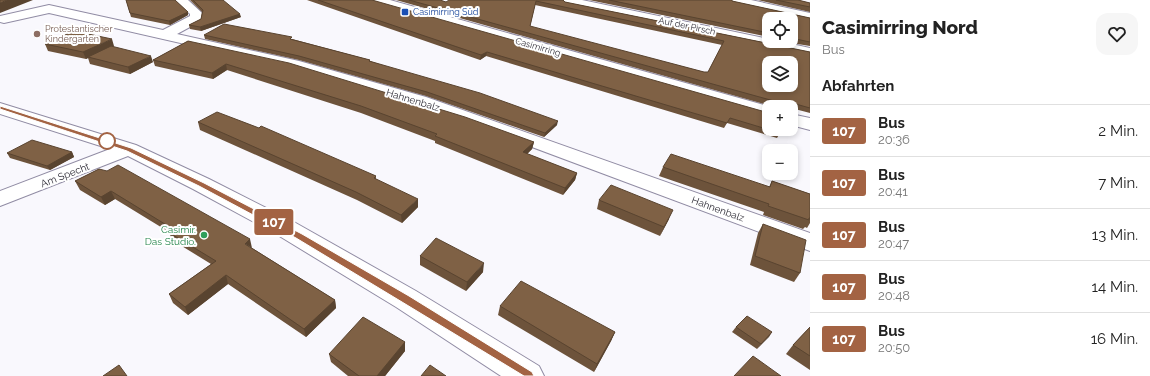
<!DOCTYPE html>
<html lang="de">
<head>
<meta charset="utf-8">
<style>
  :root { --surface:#fff; --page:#f6f6f6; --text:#222; --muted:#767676; --line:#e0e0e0 }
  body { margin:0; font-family:Raleway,sans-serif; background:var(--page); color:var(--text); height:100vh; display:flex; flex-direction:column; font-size:15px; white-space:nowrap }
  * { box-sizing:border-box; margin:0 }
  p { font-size:13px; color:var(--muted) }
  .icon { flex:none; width:22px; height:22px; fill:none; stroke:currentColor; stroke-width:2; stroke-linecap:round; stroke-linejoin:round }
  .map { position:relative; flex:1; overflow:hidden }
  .sheet { display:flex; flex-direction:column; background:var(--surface); width:340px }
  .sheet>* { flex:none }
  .badge { padding:0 8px; border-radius:3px; font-size:14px; line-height:26px }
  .controls { position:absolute; left:762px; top:12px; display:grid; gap:8px }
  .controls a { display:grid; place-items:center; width:36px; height:36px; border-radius:8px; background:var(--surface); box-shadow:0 2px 6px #0003; font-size:20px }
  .map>.badge { position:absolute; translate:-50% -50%; box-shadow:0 0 0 2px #fff }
  h2 { padding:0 12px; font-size:15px; line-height:36px }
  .round { display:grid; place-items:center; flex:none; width:42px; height:42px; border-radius:12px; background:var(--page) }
  .overview { display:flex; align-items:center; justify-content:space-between; height:68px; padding:0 12px }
  h1 { font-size:19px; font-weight:800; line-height:30px }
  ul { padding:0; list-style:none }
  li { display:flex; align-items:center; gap:12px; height:52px; padding:0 12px; border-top:1px solid var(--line) }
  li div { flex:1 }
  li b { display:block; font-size:15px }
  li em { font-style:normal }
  li .badge { min-width:44px; font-weight:700; text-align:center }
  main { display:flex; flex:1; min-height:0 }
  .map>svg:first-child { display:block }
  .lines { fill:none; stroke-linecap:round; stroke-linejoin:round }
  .street-casing { stroke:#918ca4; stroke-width:2 }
  .street { fill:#fff; fill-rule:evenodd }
  .wall { fill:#6d533b; fill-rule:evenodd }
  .shaded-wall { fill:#594430 }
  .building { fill:#7f6145; stroke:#594430; fill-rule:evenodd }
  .line { fill:#a36343; stroke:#fff }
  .transit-dot { fill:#1a4fb4; stroke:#fff; stroke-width:1.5 }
  .education-dot { fill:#8d6e63; stroke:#fff; stroke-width:1.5 }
  .stop-dot { fill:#fff; stroke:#a36343; stroke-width:2 }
  .leisure-dot { fill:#2e9e5b; stroke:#fff; stroke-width:1.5 }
  .labels { text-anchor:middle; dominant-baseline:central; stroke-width:4; stroke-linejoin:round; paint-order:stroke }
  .far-transit-label { font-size:9px; fill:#164399; stroke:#fff; text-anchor:start }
  .far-street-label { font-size:9px; fill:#302e38; stroke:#fff }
  .far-education-label { font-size:9px; fill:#785e54; stroke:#fff; text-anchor:start }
  .street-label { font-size:10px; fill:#302e38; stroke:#fff }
  .leisure-label { font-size:10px; fill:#27864d; stroke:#fff; text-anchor:end }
</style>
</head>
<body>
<main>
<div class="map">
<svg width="810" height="376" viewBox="0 0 810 376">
  <rect width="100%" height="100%" fill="#f9f8fd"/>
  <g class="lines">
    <g class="street-casing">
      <g id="street">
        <polygon points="175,0 188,0 202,13 201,21 177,34 299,61 426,97 810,233 810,251 465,122 290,68 49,13 4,23 0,22 0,16 49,5 163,30 190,16 190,14"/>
        <polygon points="371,0 390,0 771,107 769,107 769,117 373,3"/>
        <polygon points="559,0 582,0 769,39 769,41 778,41 810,48 810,56 565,4"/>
        <polygon points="729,0 751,0 810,13 810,21 731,3"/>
        <polygon points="0,103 136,145 209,179 294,222 416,291 539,366 544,376 501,376 396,307 276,234 193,189 128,156 0,206 0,191 110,149 0,114"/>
        <polygon points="791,114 810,118 810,130 791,125"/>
      </g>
    </g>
    <use href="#street" class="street"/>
  </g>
  <g class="wall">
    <polygon points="126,0 188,12 188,15 170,25 131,17"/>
    <polygon points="190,0 220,0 241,17 201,31 190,29 189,25 201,19 202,12"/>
    <polygon points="307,0 372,0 780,133 777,138 727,123 724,128 486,56 480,60"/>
    <path d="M396 0H440L446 2 563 0 565 2 810 52V113L791 108V107H771V106ZM535 5 722 45 708 72H704L530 27Z"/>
    <polygon points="589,0 732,0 732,1 810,18 810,46 779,41 791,41 791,19 769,19 769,37"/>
    <polygon points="758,0 798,0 810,3 810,12"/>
    <polygon points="204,35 292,39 370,60 370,61 557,125 544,137 426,96 299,60 205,39"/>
    <polygon points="188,41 534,142 532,149 527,154 577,173 575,180 563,195 435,143 435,141 361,113 227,70 213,79 155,66 153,60"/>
    <polygon points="45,44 114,46 113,47 153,62 130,74 90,64 88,58 86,59 48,51"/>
    <polygon points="198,122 376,176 376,179 418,207 402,223 357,200 200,130"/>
    <polygon points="72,152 74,157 50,170 10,158 7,153"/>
    <polygon points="663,167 769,187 772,181 810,194 810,223 807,228 805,227 803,229 763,215 764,212 659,176"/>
    <polygon points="99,169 252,248 335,300 336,308 306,337 228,284 188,315 173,303 169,294 211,264 172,240 169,232 115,199 105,205 80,190 75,181"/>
    <polygon points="599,200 669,219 660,236 597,209"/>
    <polygon points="763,224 800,273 794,282 750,265 758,233"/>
    <polygon points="420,256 483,272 466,291 420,265"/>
    <polygon points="500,306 615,332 611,341 594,372 498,315"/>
    <polygon points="736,327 772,332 757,349 732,332"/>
    <polygon points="810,327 810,370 786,354 793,345"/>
    <polygon points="405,342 405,351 385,376 348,376 331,362 329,354"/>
  </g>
  <g class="shaded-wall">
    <polygon points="7,0 33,0 0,13 0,3"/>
    <polygon points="188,12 188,15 170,25 169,21"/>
    <polygon points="240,14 241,17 201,31 200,27"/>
    <polygon points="112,39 114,46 90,58 88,57 88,58 86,59 83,52"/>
    <polygon points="487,52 486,56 480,60 481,55"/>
    <polygon points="151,56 153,62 130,74 128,67"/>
    <polygon points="226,64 227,70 213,79 212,73"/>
    <polygon points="558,121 557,125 544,137 545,133"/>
    <polygon points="534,142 532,149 522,159 523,152"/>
    <polygon points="72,152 74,157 50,170 47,166"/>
    <polygon points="577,173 575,180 563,195 565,188"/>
    <polygon points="111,191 115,199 105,205 101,197"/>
    <polygon points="418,199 418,207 402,223 401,215"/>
    <polygon points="673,210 669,219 660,236 664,227"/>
    <polygon points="250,239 252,248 245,244"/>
    <polygon points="484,263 483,272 466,291 467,282"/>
    <polygon points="226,275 228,284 188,315 185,307"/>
    <polygon points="335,300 336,308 306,337 304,329"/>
    <polygon points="615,332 611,341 594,372 597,364"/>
    <polygon points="772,332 769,337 757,349 761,344"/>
    <polygon points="405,342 405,351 385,376 377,376"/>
  </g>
  <g class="building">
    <polygon points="0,0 7,0 0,3"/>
    <polygon points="126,0 175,0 188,12 169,21 130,13"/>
    <polygon points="193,0 223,0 240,14 200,27 189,25 201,19 203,10"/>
    <polygon points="318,0 372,0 769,113 769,129 781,129 780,133 730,118 727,123 487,52 481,55"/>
    <path d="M409 0H440L446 2 449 0H563L565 2 810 52V108L792 103 790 107H773L774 101ZM536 1 724 41 708 72H704L530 26ZM769 63H791V85H769Z"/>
    <polygon points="609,0 732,0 732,1 810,18 810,42 791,38 791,19 769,19 769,33"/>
    <polygon points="776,0 798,0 810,3 810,7"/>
    <polygon points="224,24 292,37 290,39 370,60 369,61 480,93 558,121 545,133 427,92 299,56 204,35"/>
    <polygon points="74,31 112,39 83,52 45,44"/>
    <polygon points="188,41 289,63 465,117 534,142 523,152 577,173 565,188 435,136 437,134 361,106 226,64 212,73 153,60"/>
    <polygon points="111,46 151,56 128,67 88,57"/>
    <polygon points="217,112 259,128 261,126 376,176 374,178 418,199 401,215 356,192 198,122"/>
    <polygon points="32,140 72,152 47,166 7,153"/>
    <polygon points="671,154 770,187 772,181 810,194 810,218 809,218 809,220 768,206 769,204 663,167"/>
    <polygon points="118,165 250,239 245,244 335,300 304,329 226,275 185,307 169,294 216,261 168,232 173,229 111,191 101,197 75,181 99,169 107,171"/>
    <polygon points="611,185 673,210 664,227 599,200"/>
    <polygon points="763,224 806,240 800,273 755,256"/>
    <polygon points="436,238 484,263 467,282 420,256"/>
    <polygon points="521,281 615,332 597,364 500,306"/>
    <polygon points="747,316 772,332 761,344 736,327"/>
    <polygon points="363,317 405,342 377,376 359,376 329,354"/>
    <polygon points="810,327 810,356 793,345"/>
    <polygon points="753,356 781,376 734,376"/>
    <polygon points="119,365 127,376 103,376"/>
    <polygon points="430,365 446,376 421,376"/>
  </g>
  <polygon class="line" points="0,106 131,148 204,183 302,234 409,296 532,372 534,376 524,376 402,302 296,238 199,186 127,151 0,109"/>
  <rect class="transit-dot" x="401" y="8" width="8" height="8" rx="2"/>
  <circle class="education-dot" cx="37" cy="34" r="4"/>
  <circle class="stop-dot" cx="107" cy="141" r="8"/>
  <circle class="leisure-dot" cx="204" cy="235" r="4"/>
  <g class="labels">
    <g class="far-transit-label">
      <text x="413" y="12">Casimirring Süd</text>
    </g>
    <g class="far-street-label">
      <text transform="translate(687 26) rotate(12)">Auf der Pirsch</text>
      <text transform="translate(538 47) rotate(16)">Casimirring</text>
    </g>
    <g class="far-education-label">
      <text x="45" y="29">Protestantischer<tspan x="45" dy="10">Kindergarten</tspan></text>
    </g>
    <g class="street-label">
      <text transform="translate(413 100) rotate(17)">Hahnenbalz</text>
      <text transform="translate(65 175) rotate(-21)">Am Specht</text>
      <text transform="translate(718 209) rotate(20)">Hahnenbalz</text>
    </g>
    <g class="leisure-label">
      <text x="196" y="229">Casimir.<tspan x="196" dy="12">Das Studio.</tspan></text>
    </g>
  </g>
</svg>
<div class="controls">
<a><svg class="icon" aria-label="locate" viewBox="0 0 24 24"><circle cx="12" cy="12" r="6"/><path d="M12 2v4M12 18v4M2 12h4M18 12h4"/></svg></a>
<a><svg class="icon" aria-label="layers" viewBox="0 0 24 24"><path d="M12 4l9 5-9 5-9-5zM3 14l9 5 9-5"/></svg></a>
<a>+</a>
<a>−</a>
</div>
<b class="badge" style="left:274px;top:222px;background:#a36343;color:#fff">107</b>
</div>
<section class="sheet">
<div class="overview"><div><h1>Casimirring Nord</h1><p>Bus</p></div><a class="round"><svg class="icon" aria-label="heart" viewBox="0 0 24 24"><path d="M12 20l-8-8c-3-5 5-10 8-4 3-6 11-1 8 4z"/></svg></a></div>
<h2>Abfahrten</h2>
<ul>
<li><span class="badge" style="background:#a36343;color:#fff">107</span><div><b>Bus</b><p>20:36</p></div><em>2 Min.</em></li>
<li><span class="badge" style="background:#a36343;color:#fff">107</span><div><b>Bus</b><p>20:41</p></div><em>7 Min.</em></li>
<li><span class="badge" style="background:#a36343;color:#fff">107</span><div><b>Bus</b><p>20:47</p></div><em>13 Min.</em></li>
<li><span class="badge" style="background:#a36343;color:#fff">107</span><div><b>Bus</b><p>20:48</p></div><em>14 Min.</em></li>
<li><span class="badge" style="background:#a36343;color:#fff">107</span><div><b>Bus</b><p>20:50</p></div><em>16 Min.</em></li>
</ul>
</section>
</main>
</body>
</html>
